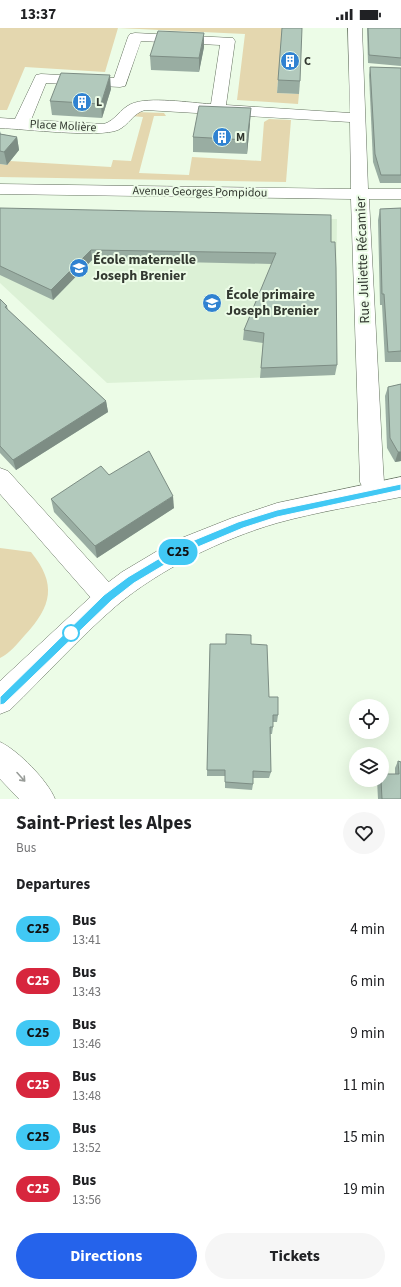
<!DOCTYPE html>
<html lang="en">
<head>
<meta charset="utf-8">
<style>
  :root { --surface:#fff; --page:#f6f6f6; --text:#202124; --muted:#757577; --accent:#2563eb }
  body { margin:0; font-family:"Source Sans 3",sans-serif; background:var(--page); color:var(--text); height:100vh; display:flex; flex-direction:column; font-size:15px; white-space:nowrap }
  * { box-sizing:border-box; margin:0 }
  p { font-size:13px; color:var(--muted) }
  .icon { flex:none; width:22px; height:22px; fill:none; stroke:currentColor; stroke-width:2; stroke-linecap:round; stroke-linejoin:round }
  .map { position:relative; height:771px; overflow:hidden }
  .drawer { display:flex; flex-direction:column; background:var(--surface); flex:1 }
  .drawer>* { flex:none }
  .badge { padding:0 8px; border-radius:13px; font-size:14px; line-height:26px }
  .buttons { position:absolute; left:349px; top:671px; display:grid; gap:8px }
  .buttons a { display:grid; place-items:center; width:40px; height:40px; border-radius:50%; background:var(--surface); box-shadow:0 4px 16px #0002; font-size:20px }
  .map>.badge { position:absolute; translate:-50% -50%; box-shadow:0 0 0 2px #fff }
  h2 { padding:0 16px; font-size:15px; line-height:36px }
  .round { display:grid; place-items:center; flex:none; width:42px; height:42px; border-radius:21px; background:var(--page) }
  .summary { display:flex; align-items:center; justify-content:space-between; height:68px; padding:0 16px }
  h1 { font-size:19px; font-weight:700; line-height:30px }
  .primary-button { display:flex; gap:8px; margin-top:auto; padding:8px 16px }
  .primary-button a { flex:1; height:46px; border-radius:24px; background:var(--accent); color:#fff; font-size:16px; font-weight:700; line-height:46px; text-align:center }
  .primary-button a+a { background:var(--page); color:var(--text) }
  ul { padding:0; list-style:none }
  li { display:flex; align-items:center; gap:12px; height:52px; padding:0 16px }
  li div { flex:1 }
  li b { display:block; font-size:15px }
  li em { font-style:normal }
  li .badge { min-width:44px; font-weight:700; text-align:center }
  .status { display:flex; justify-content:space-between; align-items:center; height:28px; padding:0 20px; background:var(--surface); direction:ltr }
  .status svg { height:11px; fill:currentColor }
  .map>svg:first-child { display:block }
  .built { fill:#dcf1d6 }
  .green { fill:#e4d7af }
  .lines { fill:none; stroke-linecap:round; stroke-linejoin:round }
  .street-casing { stroke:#64715f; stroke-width:1 }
  .secondary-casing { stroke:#64715f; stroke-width:1 }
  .street { fill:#fff; fill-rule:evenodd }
  .secondary { fill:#fff; fill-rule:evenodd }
  .wall { fill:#99ada2 }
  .shaded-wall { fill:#7d8d84 }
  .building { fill:#b2c9bc; stroke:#7d8d84 }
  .oneway { stroke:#989c98 }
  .line { fill:#41c8f4; stroke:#fff }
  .stop-dot { fill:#fff; stroke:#41c8f4; stroke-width:2 }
  .labels { text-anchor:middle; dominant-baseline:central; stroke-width:4; stroke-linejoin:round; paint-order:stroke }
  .far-poi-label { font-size:12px; font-weight:bold; fill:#323830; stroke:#ecfce7; text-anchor:start }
  .far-street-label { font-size:12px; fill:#323830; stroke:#ecfce7 }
  .poi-label { font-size:14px; font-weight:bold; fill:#323830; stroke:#ecfce7; text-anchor:start }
  .street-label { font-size:14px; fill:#323830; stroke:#ecfce7 }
</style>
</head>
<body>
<div class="status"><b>13:37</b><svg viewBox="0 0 49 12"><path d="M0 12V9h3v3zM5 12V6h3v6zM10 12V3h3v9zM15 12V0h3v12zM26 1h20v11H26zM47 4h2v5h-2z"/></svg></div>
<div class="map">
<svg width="401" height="771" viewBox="0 0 401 771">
  <rect width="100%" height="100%" fill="#ecfce7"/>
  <polygon class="built" points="6,184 337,191 335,347 107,355 0,255 0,203"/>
  <g class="green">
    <polygon points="0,0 282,0 277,65 299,66 298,76 237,72 245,6 118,0 105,44 25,39 7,82 0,82"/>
    <polygon points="136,84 164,85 166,88 154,88 139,145 189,147 192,129 261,133 264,94 269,91 291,92 286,154 0,149 0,136 7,137 10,133 111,139 113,132 131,133 143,89 131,88"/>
    <path d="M0 520 31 524C57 556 52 578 25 607 18 615 10 625 0 630Z"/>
  </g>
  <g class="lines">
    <g class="street-casing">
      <g id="street">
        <path d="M348 0H362L368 161H401V171H369L383 439 384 454 388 464 384 471 376 474 368 471 360 454 351 171 0 166V156L351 161 350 94 145 82C133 85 129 97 118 102 99 110 25 101 0 100V90L15 91 36 47 41 46 114 50 128 9 130 6 135 5 233 10 235 13 226 77 350 85ZM141 13 220 17 211 76C190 75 149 68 131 76 120 81 116 92 104 96L31 92 46 55 120 59 125 58Z"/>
        <polygon points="0,440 8,443 116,562 120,570 116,578 107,582 98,578 0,466"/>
        <path d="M0 714C18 722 48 753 55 771H19L0 751Z"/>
      </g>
    </g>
    <g class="secondary-casing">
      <path id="secondary" d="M401 449V469C360 477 317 484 277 495 222 511 160 541 116 578 79 610 45 648 10 682L0 686V653L98 562 122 544 174 513 232 490 277 475Z"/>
    </g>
    <use href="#street" class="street"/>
    <use href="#secondary" class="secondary"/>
  </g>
  <g class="wall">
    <polygon points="282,0 300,53 299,66 277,65"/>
    <polygon points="367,0 401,0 401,38 368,35"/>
    <polygon points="204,19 199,44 151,42 150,28"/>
    <polygon points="370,39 401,40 401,155 380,155 373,134 369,47"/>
    <polygon points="111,61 102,90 52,87 50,73"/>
    <polygon points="250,95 247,126 193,124 193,109"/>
    <polygon points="0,103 1,106 17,109 19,122 7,137 0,136"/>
    <polygon points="0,180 331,214 337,337 335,347 260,350 263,315 243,312 244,302 272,236 92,232 53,272 0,247"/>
    <polygon points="401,180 401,334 385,334 382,277 380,277 378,192 380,181"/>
    <polygon points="0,271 7,278 8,282 106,373 108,384 16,442 0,425"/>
    <polygon points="401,356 401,433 395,434 387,420 385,368 388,359"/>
    <polygon points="51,471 174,480 97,530 54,484"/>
    <polygon points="210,616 251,616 269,669 278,687 277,694 273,694 273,699 272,706 270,706 271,744 269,750 253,750 253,756 252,762 225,760 225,748 207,748"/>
    <polygon points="398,733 401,771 378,771 377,752 382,752 395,746 395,740"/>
  </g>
  <g class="shaded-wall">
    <polygon points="204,5 204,19 199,44 199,30"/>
    <polygon points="110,47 111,61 102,90 101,76"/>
    <polygon points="251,80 250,95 247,126 247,112"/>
    <polygon points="17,109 19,122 7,137 4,124"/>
    <polygon points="91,222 92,232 53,272 51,262"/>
    <polygon points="106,373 108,384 16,442 13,432"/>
    <polygon points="398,424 401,424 401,433 395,434"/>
    <polygon points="173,468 174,480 97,530 95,518"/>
  </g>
  <g class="building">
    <polygon points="282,0 302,0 300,53 278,52"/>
    <polygon points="368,0 401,0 401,30 369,27"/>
    <polygon points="158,3 204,5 199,30 150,28"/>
    <polygon points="370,39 401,40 401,147 381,147 375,126"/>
    <polygon points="61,45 110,47 101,76 50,73"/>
    <polygon points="199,78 251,80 247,112 193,109"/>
    <polygon points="0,106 17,109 4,124 0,123"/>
    <polygon points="0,180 331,187 331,214 335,214 336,240 337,337 261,340 264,305 244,302 276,225 91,222 51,262 0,238"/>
    <polygon points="401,180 401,323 388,324 384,266 382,266 380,181"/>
    <polygon points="0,271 7,278 5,279 106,373 13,432 0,418"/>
    <polygon points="401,356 401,424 398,424 390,410 388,359"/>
    <polygon points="149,423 173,468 95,518 51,471 101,438 109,447"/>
    <polygon points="226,606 251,607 251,616 267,617 269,669 278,669 278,687 273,687 273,699 270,699 271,744 253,743 253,756 225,754 225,742 207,742 210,616 226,616"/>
    <polygon points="398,733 401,734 401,771 382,771 381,752 382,752 382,746 399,746"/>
  </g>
  <defs><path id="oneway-shaft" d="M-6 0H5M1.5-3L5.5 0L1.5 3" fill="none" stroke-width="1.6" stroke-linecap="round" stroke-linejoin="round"/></defs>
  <use class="oneway" href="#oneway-shaft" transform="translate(21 749) rotate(48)"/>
  <polygon class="line" points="401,456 401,462 277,489 243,500 186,524 134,555 111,573 4,676 0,677 0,669 104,567 128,549 180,518 238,494 277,482"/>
  <defs>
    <g id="building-disc" transform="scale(1)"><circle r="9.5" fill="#3082d1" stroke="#ecfce7"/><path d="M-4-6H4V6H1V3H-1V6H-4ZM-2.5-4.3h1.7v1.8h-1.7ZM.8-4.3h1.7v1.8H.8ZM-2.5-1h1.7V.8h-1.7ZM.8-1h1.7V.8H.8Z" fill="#fff"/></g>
    <g id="school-disc" transform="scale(1)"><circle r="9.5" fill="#3082d1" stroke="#ecfce7"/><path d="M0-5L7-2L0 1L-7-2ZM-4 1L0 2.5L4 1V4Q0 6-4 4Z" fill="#fff"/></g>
  </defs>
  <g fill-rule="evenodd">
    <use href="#building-disc" x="290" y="33"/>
    <use href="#building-disc" x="82" y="74"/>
    <use href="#building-disc" x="222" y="109"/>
    <use href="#school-disc" x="79" y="240"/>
    <use href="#school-disc" x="212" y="275"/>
  </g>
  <circle class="stop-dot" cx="71" cy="605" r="8"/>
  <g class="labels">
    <g class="far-poi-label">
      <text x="304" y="33">C</text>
      <text x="96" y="74">L</text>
      <text x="236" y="109">M</text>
    </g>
    <g class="far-street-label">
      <text transform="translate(63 98) rotate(3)">Place Molière</text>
      <text transform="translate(200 164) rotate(1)">Avenue Georges Pompidou</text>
    </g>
    <g class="poi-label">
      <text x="93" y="232">École maternelle<tspan x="93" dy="16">Joseph Brenier</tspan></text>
      <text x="226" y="267">École primaire<tspan x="226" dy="16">Joseph Brenier</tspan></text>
    </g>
    <g class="street-label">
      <text transform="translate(363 232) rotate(-92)">Rue Juliette Récamier</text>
    </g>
  </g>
</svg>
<div class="buttons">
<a><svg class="icon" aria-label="locate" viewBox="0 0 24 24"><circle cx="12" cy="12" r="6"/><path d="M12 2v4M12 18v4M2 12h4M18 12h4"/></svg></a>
<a><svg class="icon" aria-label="layers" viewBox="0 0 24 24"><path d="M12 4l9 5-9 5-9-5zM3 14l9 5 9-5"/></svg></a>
</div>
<b class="badge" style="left:178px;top:524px;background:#41c8f4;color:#111">C25</b>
</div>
<section class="drawer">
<div class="summary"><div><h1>Saint-Priest les Alpes</h1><p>Bus</p></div><a class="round"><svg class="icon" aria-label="heart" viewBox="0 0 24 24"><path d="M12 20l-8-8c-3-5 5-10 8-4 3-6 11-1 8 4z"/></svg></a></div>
<h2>Departures</h2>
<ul>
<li><span class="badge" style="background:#41c8f4;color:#111">C25</span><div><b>Bus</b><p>13:41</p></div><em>4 min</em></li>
<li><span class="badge" style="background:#d7263d;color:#fff">C25</span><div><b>Bus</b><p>13:43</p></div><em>6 min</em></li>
<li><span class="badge" style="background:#41c8f4;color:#111">C25</span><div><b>Bus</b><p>13:46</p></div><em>9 min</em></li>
<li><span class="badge" style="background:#d7263d;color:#fff">C25</span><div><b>Bus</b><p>13:48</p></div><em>11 min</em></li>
<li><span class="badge" style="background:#41c8f4;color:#111">C25</span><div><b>Bus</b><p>13:52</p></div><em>15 min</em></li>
<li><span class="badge" style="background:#d7263d;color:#fff">C25</span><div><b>Bus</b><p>13:56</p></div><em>19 min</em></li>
</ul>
<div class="primary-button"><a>Directions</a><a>Tickets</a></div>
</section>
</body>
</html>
